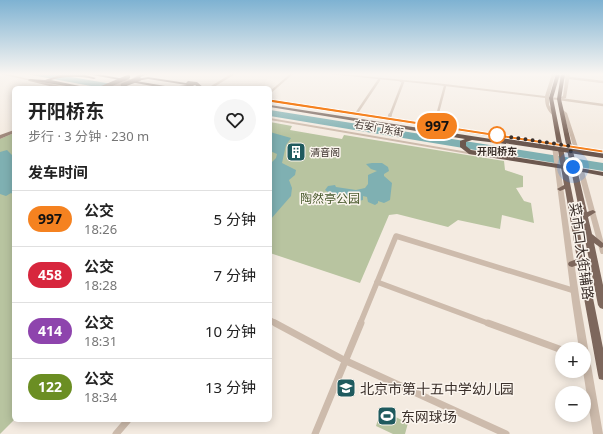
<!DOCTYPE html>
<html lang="zh">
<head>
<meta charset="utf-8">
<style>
  :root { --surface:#fff; --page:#f6f6f6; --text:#222; --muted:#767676; --line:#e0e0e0 }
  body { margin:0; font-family:"Noto Sans","Noto Sans SC",sans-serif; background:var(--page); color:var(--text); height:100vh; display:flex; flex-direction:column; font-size:15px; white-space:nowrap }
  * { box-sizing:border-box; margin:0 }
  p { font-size:13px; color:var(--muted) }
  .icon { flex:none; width:22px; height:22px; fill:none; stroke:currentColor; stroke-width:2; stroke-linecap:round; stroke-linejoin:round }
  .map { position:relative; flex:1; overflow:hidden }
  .details { position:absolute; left:12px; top:86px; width:260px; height:336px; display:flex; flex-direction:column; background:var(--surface); border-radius:6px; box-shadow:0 2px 10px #0003 }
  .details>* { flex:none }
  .badge { padding:0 8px; border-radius:13px; font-size:14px; line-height:26px }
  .controls { position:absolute; left:555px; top:342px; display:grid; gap:8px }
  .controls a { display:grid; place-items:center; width:36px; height:36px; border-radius:50%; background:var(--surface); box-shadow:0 2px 10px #0003; font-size:20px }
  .you { position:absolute; width:20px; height:20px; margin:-10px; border:3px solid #fff; border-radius:50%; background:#1a73e8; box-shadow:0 0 0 6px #1a73e833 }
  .map>.badge { position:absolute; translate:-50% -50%; box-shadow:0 0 0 2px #fff }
  h2 { padding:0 16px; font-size:15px; line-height:36px }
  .round { display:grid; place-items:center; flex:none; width:42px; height:42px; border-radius:21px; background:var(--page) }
  .overview { display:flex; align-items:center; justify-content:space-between; height:68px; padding:0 16px }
  h1 { font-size:19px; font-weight:700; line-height:30px }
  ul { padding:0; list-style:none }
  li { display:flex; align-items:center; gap:12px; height:56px; padding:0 16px; border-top:1px solid var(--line) }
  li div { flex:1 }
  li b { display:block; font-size:15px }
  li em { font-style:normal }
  li .badge { min-width:44px; font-weight:700; text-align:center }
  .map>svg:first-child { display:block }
  .green { fill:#b8c4a0 }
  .water { fill:#7fb0b2 }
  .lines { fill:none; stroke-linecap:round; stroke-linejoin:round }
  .minor-far4 { stroke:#cdbbac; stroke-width:2.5 }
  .minor-far3 { stroke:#cdbbac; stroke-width:3.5 }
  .minor-far2 { stroke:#cdbbac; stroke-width:4 }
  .minor-far1 { stroke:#cdbbac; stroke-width:5.5 }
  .minor { stroke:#cdbbac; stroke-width:7 }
  .tertiary { fill:#cdbbac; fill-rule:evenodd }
  .secondary { fill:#a18a7d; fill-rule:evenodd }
  .primary { fill:#7d675c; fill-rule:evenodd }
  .trunk { fill:#6c584f; fill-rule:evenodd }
  .secondary-bridge { stroke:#a18a7d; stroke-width:4 }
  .trunk-bridge-far1 { stroke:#6c584f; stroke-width:4.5 }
  .trunk-bridge { stroke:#6c584f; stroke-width:6 }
  .line { fill:#f58220; stroke:#fff }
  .walk { stroke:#3b302b; stroke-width:4; stroke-dasharray:0 7.2 }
  .stop-dot { fill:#fff; stroke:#f58220; stroke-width:2 }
  .labels { text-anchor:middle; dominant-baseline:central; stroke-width:3; stroke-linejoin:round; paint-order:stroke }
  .far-street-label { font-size:10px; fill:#3b302b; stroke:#fbf5ee }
  .far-stop-label { font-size:10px; font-weight:bold; fill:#3b302b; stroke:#fbf5ee }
  .far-poi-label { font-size:10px; fill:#3b302b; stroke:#fbf5ee; text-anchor:start }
  .park-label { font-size:12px; fill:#4a5a2e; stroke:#fbf5ee }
  .near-street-label { font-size:14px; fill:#3b302b; stroke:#fbf5ee }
  .near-poi-label { font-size:14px; fill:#3b302b; stroke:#fbf5ee; text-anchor:start }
</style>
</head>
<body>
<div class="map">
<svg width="603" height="434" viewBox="0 0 603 434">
  <rect width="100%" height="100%" fill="#f4ebe1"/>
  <g class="green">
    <polygon points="270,122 292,126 290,130 342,139 344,135 504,161 505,170 523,176 523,187 516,188 524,201 531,203 534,223 502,215 500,229 458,220 448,227 397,214 389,215 360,283 270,253"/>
    <polygon points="14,133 14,420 0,434 0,139"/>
    <polygon points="381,410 408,423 405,434 393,434 376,426"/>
  </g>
  <g class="water">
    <polygon points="26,74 54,74 135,88 102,88"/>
    <polygon points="270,110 603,163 603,171 270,116"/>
    <polygon points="270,132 291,138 286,145 282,163 296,170 295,175 289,180 292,188 291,196 270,220 270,164 276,158 277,154 270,151"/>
    <polygon points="7,150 14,157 14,195 11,193 6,196 0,194 0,152"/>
    <path d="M372 163H382L388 167 389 171 384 174V176L392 183 390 200 384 203 378 201V203L375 205 368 202 367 197 363 196V200C350 204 335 197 325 190L328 186 335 185 336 187 356 190 365 188 368 184V175L377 171 371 169 366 164Z"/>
  </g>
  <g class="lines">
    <g class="minor-far4">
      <polyline points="554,76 603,82"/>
      <polyline points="210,88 233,74"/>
      <polyline points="559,99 603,105"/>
      <polyline points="356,114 379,80"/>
      <polyline points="390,116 403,82 401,81"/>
      <polyline points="437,116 445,86"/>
    </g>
    <g class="minor-far3">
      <polyline points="389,119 390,115"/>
      <polyline points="434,126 437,115"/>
    </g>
    <polyline class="minor-far2" points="396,237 399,237"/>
    <g class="minor-far1">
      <polyline points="377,282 490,324"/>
      <polyline points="270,320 277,324"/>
      <polyline points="360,324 396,236 575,291"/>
    </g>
    <g class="minor">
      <polyline points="275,323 344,360 506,434"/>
      <polyline points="488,323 562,350"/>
      <polyline points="116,434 128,420"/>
      <polyline points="315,434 361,323"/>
    </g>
    <g class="tertiary">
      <polygon points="0,74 7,74 38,81 36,82"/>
      <polygon points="290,74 293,74 270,94 270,91"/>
      <path d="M329 74H342L436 83 545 96 552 74H555L549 97 559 98 563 96 566 74H570L566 98 559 100 549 99V105L556 115 554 116C548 112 545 106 545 98L436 85Z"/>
      <polygon points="46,82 73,87 75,88 68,88 47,84 45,83"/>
      <polygon points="270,100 573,146 564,115 560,111 563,110 567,113 578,147 603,151 603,153 557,146 580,302 603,434 593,434 583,371 584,371 584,349 579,349 572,302 552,146 270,102"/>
      <polygon points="270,118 474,153 476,154 474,155 270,120"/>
      <polygon points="581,169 584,171 603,240 603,254 601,254 600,252 578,171"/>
    </g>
    <g class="secondary">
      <polygon points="141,74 147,74 132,81 129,80"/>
      <polygon points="30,79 64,87 65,88 58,88 29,81 28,80"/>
      <polygon points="14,130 14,133 0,139 0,135"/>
    </g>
    <g class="primary">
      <polygon points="556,74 560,74 553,98 603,348 603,380 599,379 598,375 578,265 572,267 569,266 568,264 569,262 577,259 565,189 560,191 557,189 564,185 549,98"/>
      <polygon points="561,74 565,74 561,99 587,212 593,210 596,212 588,217 592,234 603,243 603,247 601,248 594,243 603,285 603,309 600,308 598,305 557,99"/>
    </g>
    <g class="trunk">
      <path d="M63 74H82L96 78 94 79C79 76 66 76 51 80L89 88H79L28 80 30 79 45 80Z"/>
      <path d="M87 74H97L130 80 148 77 186 83 188 81 197 82 204 88H199L195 85 188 88H163ZM148 79 187 85 171 87 136 81Z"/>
      <polygon points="270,105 504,141 506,142 506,144 472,140 466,142 466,146 471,150 564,165 567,167 564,169 469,154 460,147 460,141 465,139 270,107"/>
      <polygon points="574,167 603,172 603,176 572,170 572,168"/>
    </g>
    <polyline class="secondary-bridge" points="113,87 129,81"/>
    <g class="trunk-bridge-far1">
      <polyline points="123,85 139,79"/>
      <polyline points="102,88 128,77"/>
    </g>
    <polyline class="trunk-bridge" points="504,140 603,155"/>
  </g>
  <linearGradient id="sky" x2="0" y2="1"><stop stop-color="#7eb2d2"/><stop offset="0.55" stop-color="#faf6f2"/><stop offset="1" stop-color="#faf6f2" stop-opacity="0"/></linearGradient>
  <rect width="603" height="135" fill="url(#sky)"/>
  <polygon class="line" points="270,99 603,150 603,153 268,102"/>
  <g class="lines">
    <polyline class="walk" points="497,135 570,146 573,167"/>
  </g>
  <defs>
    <g id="building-square" transform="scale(1)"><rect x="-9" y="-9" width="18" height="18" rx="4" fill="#1f5a5e" stroke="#fbf5ee"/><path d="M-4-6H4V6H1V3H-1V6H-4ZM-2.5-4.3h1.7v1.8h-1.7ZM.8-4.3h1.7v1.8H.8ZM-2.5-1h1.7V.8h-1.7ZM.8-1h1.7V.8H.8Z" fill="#fff"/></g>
    <g id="school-square" transform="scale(1)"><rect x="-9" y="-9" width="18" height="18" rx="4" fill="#1f5a5e" stroke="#fbf5ee"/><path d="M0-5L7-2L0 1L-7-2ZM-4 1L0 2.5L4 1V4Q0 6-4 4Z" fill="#fff"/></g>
    <g id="stadium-square" transform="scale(1)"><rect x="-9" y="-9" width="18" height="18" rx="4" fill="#1f5a5e" stroke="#fbf5ee"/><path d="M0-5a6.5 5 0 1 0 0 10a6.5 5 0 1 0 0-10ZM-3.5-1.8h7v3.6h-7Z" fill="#fff"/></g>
  </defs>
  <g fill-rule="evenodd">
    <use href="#building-square" x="296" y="152"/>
    <use href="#school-square" x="346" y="388"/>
    <use href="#stadium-square" x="387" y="416"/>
  </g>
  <circle class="stop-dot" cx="497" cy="135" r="8"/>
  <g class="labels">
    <g class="far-street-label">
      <text transform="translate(379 128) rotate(10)">右安门东街</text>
    </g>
    <g class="far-stop-label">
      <text x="497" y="151">开阳桥东</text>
    </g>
    <g class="far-poi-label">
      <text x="310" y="152">清音阁</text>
    </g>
    <g class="park-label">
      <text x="330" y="198">陶然亭公园</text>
    </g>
    <g class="near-street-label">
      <text transform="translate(582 251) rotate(82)">菜市口大街辅路</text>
    </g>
    <g class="near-poi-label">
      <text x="360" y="388">北京市第十五中学幼儿园</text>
      <text x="401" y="416">东网球场</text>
    </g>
  </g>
</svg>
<div class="controls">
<a>+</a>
<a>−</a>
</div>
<div class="you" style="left:573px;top:167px"></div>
<b class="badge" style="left:437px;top:126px;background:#f58220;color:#111">997</b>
<section class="details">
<div class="overview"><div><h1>开阳桥东</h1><p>步行 · 3 分钟 · 230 m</p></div><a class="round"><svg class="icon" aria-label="heart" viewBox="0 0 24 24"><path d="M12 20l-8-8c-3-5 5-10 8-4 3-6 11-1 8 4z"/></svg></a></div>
<h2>发车时间</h2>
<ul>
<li><span class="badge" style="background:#f58220;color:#111">997</span><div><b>公交</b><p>18:26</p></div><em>5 分钟</em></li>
<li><span class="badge" style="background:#d7263d;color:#fff">458</span><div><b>公交</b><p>18:28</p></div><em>7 分钟</em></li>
<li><span class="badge" style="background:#8e44ad;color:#fff">414</span><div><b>公交</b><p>18:31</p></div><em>10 分钟</em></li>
<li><span class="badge" style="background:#6b8e23;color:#fff">122</span><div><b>公交</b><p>18:34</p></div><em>13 分钟</em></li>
</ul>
</section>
</div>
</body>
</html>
